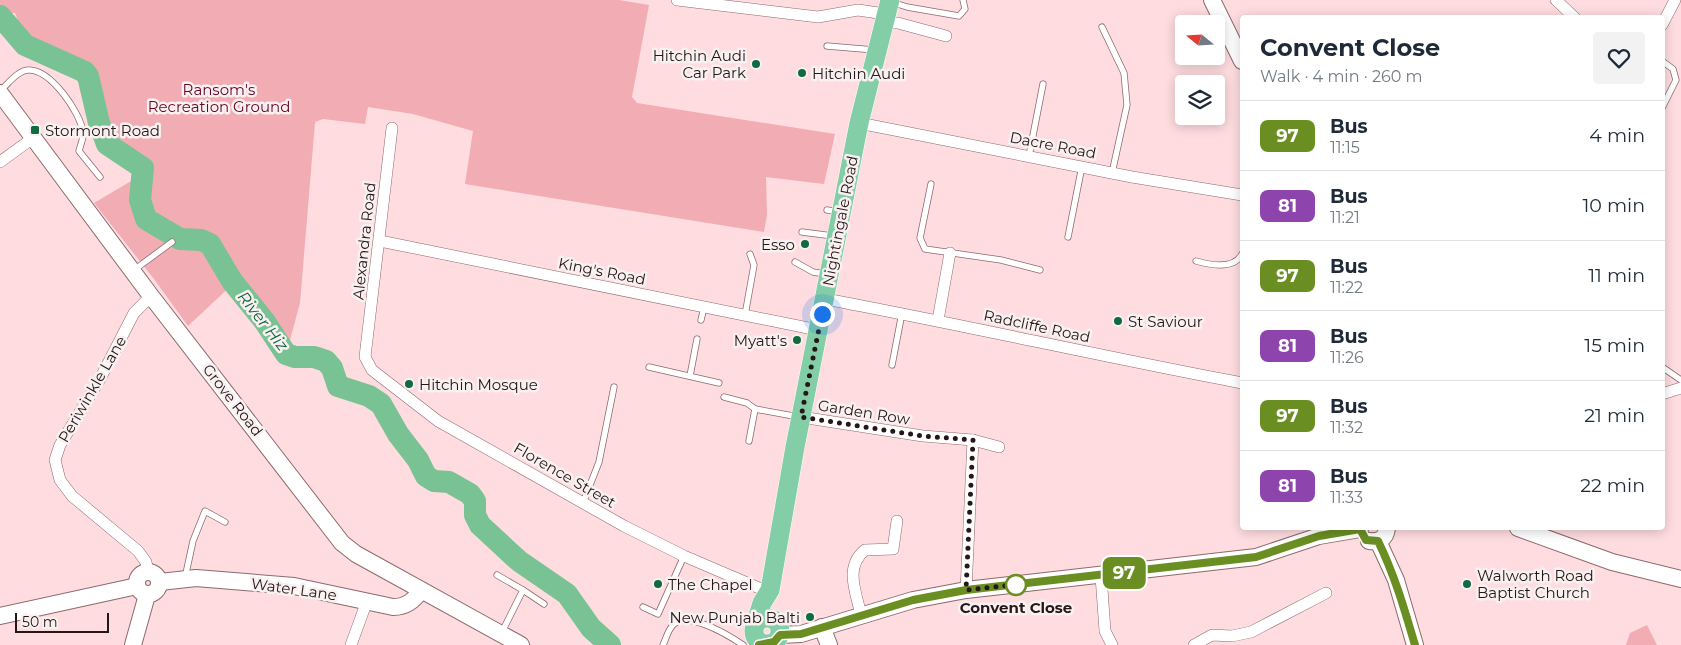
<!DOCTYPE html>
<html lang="en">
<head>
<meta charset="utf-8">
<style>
  :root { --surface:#fff; --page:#f2f2f3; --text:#1f2937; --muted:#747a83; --line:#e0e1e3 }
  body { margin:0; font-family:Montserrat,sans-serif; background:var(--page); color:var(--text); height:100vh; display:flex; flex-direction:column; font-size:19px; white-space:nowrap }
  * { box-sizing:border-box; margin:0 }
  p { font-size:16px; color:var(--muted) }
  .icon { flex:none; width:28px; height:28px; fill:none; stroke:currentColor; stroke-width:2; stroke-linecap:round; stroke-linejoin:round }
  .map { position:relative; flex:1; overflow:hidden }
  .details { position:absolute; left:1240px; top:15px; width:425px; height:515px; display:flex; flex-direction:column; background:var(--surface); border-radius:5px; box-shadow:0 2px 12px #0003 }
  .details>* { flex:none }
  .badge { padding:0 10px; border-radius:8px; font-size:18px; line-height:32px }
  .needle { width:32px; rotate:288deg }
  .buttons { position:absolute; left:1175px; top:15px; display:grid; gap:10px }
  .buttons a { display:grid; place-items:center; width:50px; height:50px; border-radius:5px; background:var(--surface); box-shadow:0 2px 12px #0003; font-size:25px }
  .scale { position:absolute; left:15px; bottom:12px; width:94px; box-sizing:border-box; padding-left:5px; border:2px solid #251618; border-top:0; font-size:14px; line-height:18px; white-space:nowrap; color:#251618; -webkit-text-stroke:4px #f9f1f1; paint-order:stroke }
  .you { position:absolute; width:25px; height:25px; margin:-12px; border:4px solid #fff; border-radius:50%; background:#1a73e8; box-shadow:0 0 0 8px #1a73e833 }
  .map>.badge { position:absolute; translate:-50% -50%; box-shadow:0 0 0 2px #fff }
  .round { display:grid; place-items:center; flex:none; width:52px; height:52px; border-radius:5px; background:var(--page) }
  .summary { display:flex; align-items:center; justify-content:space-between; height:85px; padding:0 20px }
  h1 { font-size:24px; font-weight:700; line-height:38px }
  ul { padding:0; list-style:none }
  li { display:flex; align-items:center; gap:15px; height:70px; padding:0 20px; border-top:1px solid var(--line) }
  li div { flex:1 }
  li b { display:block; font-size:19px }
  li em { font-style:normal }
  li .badge { min-width:55px; font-weight:700; text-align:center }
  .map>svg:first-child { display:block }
  .green { fill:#f1adb3 }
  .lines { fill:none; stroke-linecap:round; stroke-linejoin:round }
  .river { stroke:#79c294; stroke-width:22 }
  .lane-casing { stroke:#8e696c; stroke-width:7 }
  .street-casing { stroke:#8e696c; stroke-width:12 }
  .secondary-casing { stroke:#8e696c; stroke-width:18 }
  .primary-casing { stroke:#fff; stroke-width:20 }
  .lane { stroke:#fff; stroke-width:5.5 }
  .street { stroke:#fff; stroke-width:11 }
  .secondary { stroke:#fff; stroke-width:16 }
  .primary { stroke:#83cea7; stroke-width:19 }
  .line-casing { stroke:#fff; stroke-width:11 }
  .line { stroke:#6b8e23; stroke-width:8 }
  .walk { stroke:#251618; stroke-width:5; stroke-dasharray:0 9 }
  .poi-dot { fill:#106b3e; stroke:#f9f1f1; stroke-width:2 }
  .stop-dot { fill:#fff; stroke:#6b8e23; stroke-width:2.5 }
  .labels { text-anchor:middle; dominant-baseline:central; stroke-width:5; stroke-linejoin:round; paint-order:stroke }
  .poi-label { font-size:15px; fill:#251618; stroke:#f9f1f1; text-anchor:start }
  .park-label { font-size:15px; fill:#680523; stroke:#f9f1f1 }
  .street-label { font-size:15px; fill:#251618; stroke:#f9f1f1 }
  .stop-label { font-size:15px; font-weight:bold; fill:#251618; stroke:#f9f1f1 }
  .water-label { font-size:16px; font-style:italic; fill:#0f643a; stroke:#f9f1f1 }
</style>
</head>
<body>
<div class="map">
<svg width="1681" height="645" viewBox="0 0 1681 645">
  <rect width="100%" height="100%" fill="#fedcdf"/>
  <g class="green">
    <polygon points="0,0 619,0 649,5 632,97 637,103 835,134 824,184 766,177 767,215 764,232 465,184 473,131 413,114 368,107 365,124 323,119 315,122 300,303 287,351 262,314 235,282 188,326 154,279 94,203 148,171 146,165 113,146 106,139 97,105 69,71 38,60 21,30 15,13 0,13"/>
    <polygon points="1647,625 1657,645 1626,645 1630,633"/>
  </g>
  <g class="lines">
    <polyline class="river" points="0,16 25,45 85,72 88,76 99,123 107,144 143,168 140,200 146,219 180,239 201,240 210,244 232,281 265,322 286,354 295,357 314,357 326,361 332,368 338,386 369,396 381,404 398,434 418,460 426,476 434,481 449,482 470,494 475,501 475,515 480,525 519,561 567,594 591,628 610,645"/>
    <g class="lane-casing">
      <g id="lane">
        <polyline points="891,2 907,7 959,16 965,9 963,0"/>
        <polyline points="1102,27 1124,73 1127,105 1112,173"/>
        <polyline points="827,46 875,50"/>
        <polyline points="1662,61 1673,69 1676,80 1662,108"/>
        <path d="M1 90C8 84 18 70 29 70 51 70 80 112 83 132 84 138 80 146 79 151L100 177"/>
        <polyline points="1029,156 1043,84"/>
        <polyline points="931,184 920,238 925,249 1001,260 1040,270"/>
        <polyline points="827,210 840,212"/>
        <polyline points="802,232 833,236"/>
        <polyline points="1068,237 1082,166"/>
        <path d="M1196 261C1210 265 1234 270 1242 254"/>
        <polyline points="795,262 813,272 825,274"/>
        <polyline points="134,270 172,242"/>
        <polyline points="745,315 754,265 750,254"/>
        <polyline points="701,320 704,307"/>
        <polyline points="892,365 902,313"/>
        <polyline points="649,367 719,383"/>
        <polyline points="1662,367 1681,380"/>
        <polyline points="690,376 697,339"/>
        <polyline points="724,397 747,403 755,409 799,417"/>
        <polyline points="749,441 755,409"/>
        <polyline points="583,503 599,462 614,387"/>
        <polyline points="497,575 523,590 502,632"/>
        <polyline points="185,578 193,541 205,511 225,522"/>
        <polyline points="523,590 544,604"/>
        <polyline points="643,607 658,614 684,556"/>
        <path d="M663 645C666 639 668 629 674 624 689 611 730 636 743 645"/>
      </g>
    </g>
    <g class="street-casing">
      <g id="street">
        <polyline points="677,0 818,17 858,10 885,14"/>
        <polyline points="1556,0 1575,18"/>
        <polyline points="883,23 898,23 946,36"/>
        <polyline points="1662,25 1675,0"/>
        <polyline points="859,123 1132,177 1242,195"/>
        <polyline points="392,128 365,357 372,370 438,421 624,526 684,556 759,588 770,590"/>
        <polyline points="0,162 33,138"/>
        <polyline points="380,241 818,330"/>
        <path d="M825 299C965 325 1103 357 1242 383"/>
        <polyline points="938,320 950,253"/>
        <polyline points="1662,394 1681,388"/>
        <polyline points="801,417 923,436 973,440 999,447"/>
        <polyline points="148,572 146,562 138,551 72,496 60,480 55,460 60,445 100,379 134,313 151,296"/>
        <polyline points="1101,576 1105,631 1112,645"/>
        <polyline points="966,590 973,440"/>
        <path d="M861 615C856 592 844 567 865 550L893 549 897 521"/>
        <polyline points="351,645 367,601"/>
        <polyline points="1194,645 1212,635 1232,636 1251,632 1326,593"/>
      </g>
    </g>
    <g class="secondary-casing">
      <g id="secondary">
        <polyline points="1212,0 1242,61"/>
        <polyline points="0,93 151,296 342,543 356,554 521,645"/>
        <polyline points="1518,528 1612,562 1681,579"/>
        <path d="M1369 541C1379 542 1386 539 1387 528"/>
        <polyline points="1378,541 1396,580 1415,645"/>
        <circle cx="148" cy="583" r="11"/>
        <path d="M160 582 196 578 294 586 393 607C406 607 413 601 421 591"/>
        <polyline points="0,616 137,586"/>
        <polyline points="822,627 829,645"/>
        <polyline points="780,635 801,634 913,600 966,590 1256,557 1319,536 1360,529"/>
        <polyline points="133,645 147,595"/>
      </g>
    </g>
    <g class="primary-casing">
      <g id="primary">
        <circle cx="767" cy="631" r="13"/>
        <polyline points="756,622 762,603 770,590 795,447 859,123 890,0"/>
      </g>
    </g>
    <use href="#lane" class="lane"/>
    <use href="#street" class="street"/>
    <use href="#secondary" class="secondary"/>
    <use href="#primary" class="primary"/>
  </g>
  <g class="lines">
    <g class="line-casing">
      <path id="line" d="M759 645 774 642 780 635 801 634 913 600 966 590 1256 557 1319 536 1360 529 1366 540 1378 541C1395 576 1404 608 1415 645"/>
    </g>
    <use href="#line" class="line"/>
    <polyline class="walk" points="822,314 801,417 923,436 973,440 966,590 1022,584 1016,585"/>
  </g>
  <g class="poi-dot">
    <circle cx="756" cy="64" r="5"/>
    <circle cx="802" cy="73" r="5"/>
    <rect x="30" y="125" width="10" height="10" rx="2.5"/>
    <circle cx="805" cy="244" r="5"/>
    <circle cx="1118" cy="321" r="5"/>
    <circle cx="797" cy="340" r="5"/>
    <circle cx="409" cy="384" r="5"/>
    <circle cx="658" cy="584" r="5"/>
    <circle cx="1467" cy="584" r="5"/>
    <circle cx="810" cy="617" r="5"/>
  </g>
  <circle class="stop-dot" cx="1016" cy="585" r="10"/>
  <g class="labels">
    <g class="poi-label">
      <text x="746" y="55" text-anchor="end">Hitchin Audi<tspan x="746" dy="17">Car Park</tspan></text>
      <text x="812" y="73">Hitchin Audi</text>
      <text x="45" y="130">Stormont Road</text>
      <text x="795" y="244" text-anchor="end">Esso</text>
      <text x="1128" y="321">St Saviour</text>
      <text x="787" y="340" text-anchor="end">Myatt's</text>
      <text x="419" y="384">Hitchin Mosque</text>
      <text x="1477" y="575">Walworth Road<tspan x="1477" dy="17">Baptist Church</tspan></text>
      <text x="668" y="584">The Chapel</text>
      <text x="800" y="617" text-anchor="end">New Punjab Balti</text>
    </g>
    <g class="park-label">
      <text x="219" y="89">Ransom's<tspan x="219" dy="17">Recreation Ground</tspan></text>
    </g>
    <g class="street-label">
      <text transform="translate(1053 145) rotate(11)">Dacre Road</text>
      <text transform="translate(840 221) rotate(-79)">Nightingale Road</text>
      <text transform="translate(364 241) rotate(-84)">Alexandra Road</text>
      <text transform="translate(602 271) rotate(11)">King's Road</text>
      <text transform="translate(1037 326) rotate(12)">Radcliffe Road</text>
      <text transform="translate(92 389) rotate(-60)">Periwinkle Lane</text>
      <text transform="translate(233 400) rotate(52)">Grove Road</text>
      <text transform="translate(864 412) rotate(9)">Garden Row</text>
      <text transform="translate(565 475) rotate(30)">Florence Street</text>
      <text transform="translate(294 589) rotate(8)">Water Lane</text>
    </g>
    <g class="stop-label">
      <text x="1016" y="607">Convent Close</text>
    </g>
    <g class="water-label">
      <text transform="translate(263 321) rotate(52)">River Hiz</text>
    </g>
  </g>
</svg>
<div class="buttons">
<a><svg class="needle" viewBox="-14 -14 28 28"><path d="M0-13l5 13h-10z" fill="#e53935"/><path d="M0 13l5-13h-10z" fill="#747a83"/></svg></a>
<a><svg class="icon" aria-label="layers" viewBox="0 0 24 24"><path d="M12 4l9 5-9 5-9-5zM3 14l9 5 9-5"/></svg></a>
</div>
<div class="scale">50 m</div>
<div class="you" style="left:822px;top:314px"></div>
<b class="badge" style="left:1124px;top:573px;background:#6b8e23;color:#fff">97</b>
<section class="details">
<div class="summary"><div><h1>Convent Close</h1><p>Walk · 4 min · 260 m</p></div><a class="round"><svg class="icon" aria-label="heart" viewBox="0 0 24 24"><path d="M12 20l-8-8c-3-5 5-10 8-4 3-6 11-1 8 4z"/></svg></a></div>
<ul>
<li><span class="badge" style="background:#6b8e23;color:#fff">97</span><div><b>Bus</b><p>11:15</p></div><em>4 min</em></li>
<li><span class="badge" style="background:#8e44ad;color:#fff">81</span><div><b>Bus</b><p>11:21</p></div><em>10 min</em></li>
<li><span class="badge" style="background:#6b8e23;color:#fff">97</span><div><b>Bus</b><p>11:22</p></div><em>11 min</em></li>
<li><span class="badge" style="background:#8e44ad;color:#fff">81</span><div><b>Bus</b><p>11:26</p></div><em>15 min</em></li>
<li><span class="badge" style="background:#6b8e23;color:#fff">97</span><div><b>Bus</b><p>11:32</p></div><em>21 min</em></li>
<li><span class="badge" style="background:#8e44ad;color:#fff">81</span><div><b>Bus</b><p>11:33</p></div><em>22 min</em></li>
</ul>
</section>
</div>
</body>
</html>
